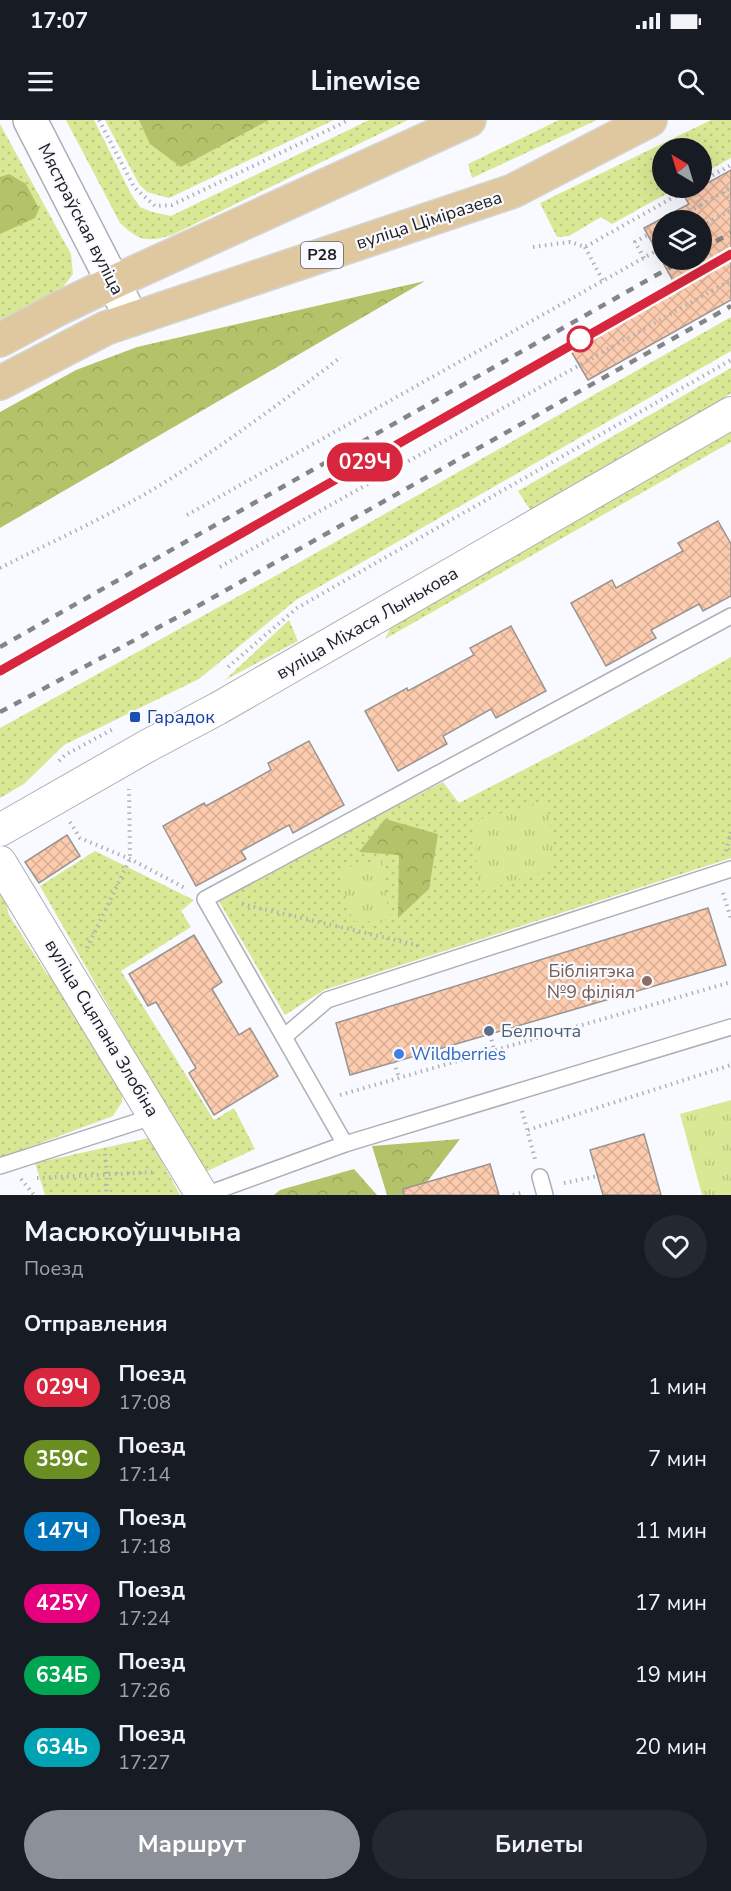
<!DOCTYPE html>
<html lang="ru">
<head>
<meta charset="utf-8">
<style>
  :root { --surface:#171b24; --page:#242831; --text:#f1f3f6; --muted:#9ea1a6; --accent:#8c9099 }
  body { margin:0; font-family:"Nunito Sans",sans-serif; background:var(--page); color:var(--text); height:100vh; display:flex; flex-direction:column; font-size:22px; white-space:nowrap }
  * { box-sizing:border-box; margin:0 }
  p { font-size:20px; color:var(--muted) }
  .icon { flex:none; width:33px; height:33px; fill:none; stroke:currentColor; stroke-width:2; stroke-linecap:round; stroke-linejoin:round }
  .map { position:relative; height:1075px; overflow:hidden }
  .sheet { display:flex; flex-direction:column; background:var(--surface); flex:1 }
  .sheet>* { flex:none }
  .badge { padding:0 12px; border-radius:20px; font-size:21px; line-height:39px }
  .needle { width:39px; rotate:322deg }
  .controls { position:absolute; left:652px; top:18px; display:grid; gap:12px }
  .controls a { display:grid; place-items:center; width:60px; height:60px; border-radius:50%; background:var(--surface); box-shadow:0 6px 24px #0002; font-size:30px }
  .map>.badge { position:absolute; translate:-50% -50%; box-shadow:0 0 0 3px #fff }
  h2 { padding:0 24px; font-size:22px; line-height:54px }
  .round { display:grid; place-items:center; flex:none; width:63px; height:63px; border-radius:32px; background:var(--page) }
  .headline { display:flex; align-items:center; justify-content:space-between; height:102px; padding:0 24px }
  h1 { font-size:28px; font-weight:700; line-height:45px }
  .primary-button { display:flex; gap:12px; margin-top:auto; padding:12px 24px }
  .primary-button a { flex:1; height:69px; border-radius:36px; background:var(--accent); color:#fff; font-size:24px; font-weight:700; line-height:69px; text-align:center }
  .primary-button a+a { background:var(--page); color:var(--text) }
  ul { padding:0; list-style:none }
  li { display:flex; align-items:center; gap:18px; height:72px; padding:0 24px }
  li div { flex:1 }
  li b { display:block; font-size:22px }
  li em { font-style:normal }
  li .badge { min-width:66px; font-weight:700; text-align:center }
  .status { display:flex; justify-content:space-between; align-items:center; height:42px; padding:0 30px; background:var(--surface); direction:ltr }
  .status svg { height:16px; fill:currentColor }
  header { display:flex; justify-content:space-between; align-items:center; height:78px; padding:0 24px; background:var(--surface); font-size:27px; font-weight:700 }
  .map>svg:first-child { display:block }
  .grass { fill:url(#grass-dots) }
  .forest { fill:url(#forest-crowns) }
  .park { fill:url(#park-tufts) }
  .building { fill:url(#building-cross-hatch); stroke:#9a9490; stroke-width:1.5; fill-rule:evenodd }
  .lines { fill:none; stroke-linecap:round; stroke-linejoin:round }
  .lane-casing { stroke:#aeafb5; stroke-width:18 }
  .street-casing { stroke:#aeafb5; stroke-width:34 }
  .secondary-casing { stroke:#aeafb5; stroke-width:36 }
  .primary-casing { stroke:#d6d6d7; stroke-width:36 }
  .path { stroke:#b0b1b5; stroke-width:4; stroke-dasharray:1.5 4.5; stroke-linecap:butt }
  .lane { stroke:#fff; stroke-width:15 }
  .street { stroke:#fff; stroke-width:32 }
  .secondary { stroke:#fff; stroke-width:33 }
  .primary { stroke:#dfc8a0; stroke-width:33 }
  .rail { stroke:#858588; stroke-width:4.5; stroke-dasharray:8 8; stroke-linecap:butt }
  .line-casing { stroke:#fff; stroke-width:14 }
  .line { stroke:#d7263d; stroke-width:9 }
  .stop-dot { fill:#fff; stroke:#d7263d; stroke-width:3 }
  .transit-dot { fill:#1a4fb4; stroke:#f9faff; stroke-width:2 }
  .education-dot { fill:#8d6e63; stroke:#f9faff; stroke-width:2 }
  .service-dot { fill:#5c6f8a; stroke:#f9faff; stroke-width:2 }
  .shop-dot { fill:#3f7fe0; stroke:#f9faff; stroke-width:2 }
  .labels { text-anchor:middle; dominant-baseline:central; stroke-width:4.5; stroke-linejoin:round; paint-order:stroke }
  .shield { fill:#f9faff; stroke:#5f5f62; stroke-width:1.5 }
  .shield-label { font-size:16px; font-weight:bold; fill:#1d1d1f }
  .street-label { font-size:18px; fill:#1d1d1f; stroke:#f9faff }
  .transit-label { font-size:18px; fill:#164399; stroke:#f9faff; text-anchor:start }
  .education-label { font-size:18px; fill:#785e54; stroke:#f9faff; text-anchor:end }
  .service-label { font-size:18px; fill:#4e5e75; stroke:#f9faff; text-anchor:start }
  .shop-label { font-size:18px; fill:#366cbe; stroke:#f9faff; text-anchor:start }
</style>
</head>
<body>
<div class="status"><b>17:07</b><svg viewBox="0 0 49 12"><path d="M0 12V9h3v3zM5 12V6h3v6zM10 12V3h3v9zM15 12V0h3v12zM26 1h20v11H26zM47 4h2v5h-2z"/></svg></div>
<header><svg class="icon" aria-label="menu" viewBox="0 0 24 24"><path d="M4 6h16M4 12h16M4 18h16"/></svg>Linewise<svg class="icon" aria-label="search" viewBox="0 0 24 24"><circle cx="10" cy="10" r="6"/><path d="M15 15l6 6"/></svg></header>
<div class="map">
<svg width="731" height="1075" viewBox="0 0 731 1075">
  <defs>
    <pattern id="grass-dots" width="8" height="8" patternUnits="userSpaceOnUse" patternTransform="scale(1.5)"><rect width="8" height="8" fill="#d8e894"/><path d="M2 2h.1M6 6h.1" fill="none" stroke="#b9c77f" stroke-width="1.8" stroke-linecap="round"/></pattern>
    <pattern id="forest-crowns" width="20" height="18" patternUnits="userSpaceOnUse" patternTransform="scale(1.5)"><rect width="20" height="18" fill="#b4c36a"/><path d="M2 6a3 3 0 1 1 6 0M12 15a3 3 0 1 1 6 0" fill="none" stroke="#9aa75b"/></pattern>
    <pattern id="park-tufts" width="24" height="20" patternUnits="userSpaceOnUse" patternTransform="scale(1.5)"><rect width="24" height="20" fill="#d8e894"/><path d="M3 7l-1-3M5 7V3M7 7l1-3M15 17l-1-3M17 17v-4M19 17l1-3" fill="none" stroke="#b9c77f"/></pattern>
    <pattern id="building-cross-hatch" width="8" height="8" patternUnits="userSpaceOnUse" patternTransform="scale(1.5)"><rect width="8" height="8" fill="#fdcbae"/><path d="M0 0l8 8M0 8l8-8" fill="none" stroke="#d8ae95"/></pattern>
  </defs>
  <rect width="100%" height="100%" fill="#f9faff"/>
  <g class="grass">
    <path d="M66 0H94L131 74 140 87 152 92 171 96 369 0H408L172 115C147 122 140 122 120 103Z"/>
    <polygon points="105,0 334,0 169,78 147,72 139,64"/>
    <polygon points="559,0 597,0 472,58 468,44"/>
    <polygon points="711,0 731,0 731,38 702,54 702,28 663,28 663,68 677,68 612,104 601,97 569,116 557,117 540,83"/>
    <polygon points="0,4 71,134 73,154 63,167 0,200"/>
    <polygon points="731,197 731,231 296,480 199,559 64,625 24,664 0,678 0,608 286,450"/>
    <polygon points="731,248 731,273 712,288 532,393 518,371"/>
    <polygon points="731,311 731,322 385,519 391,507"/>
    <polygon points="289,500 298,521 225,560"/>
    <polygon points="731,537 731,738 324,870 285,895 217,778 443,662 459,683 593,614"/>
    <polygon points="95,731 194,780 181,791 191,807 121,851 214,1000 234,988 255,1029 203,1053 40,766"/>
    <polygon points="0,762 9,795 47,854 63,865 123,969 122,982 113,996 0,1038"/>
    <polygon points="149,1018 180,1075 45,1075 35,1043"/>
  </g>
  <g class="forest">
    <polygon points="139,0 269,0 181,47 150,24"/>
    <polygon points="9,54 26,64 39,89 35,98 0,114 0,57"/>
    <polygon points="425,161 0,408 0,292 76,250 137,227"/>
    <polygon points="385,699 438,714 429,769 398,798 399,735 359,732"/>
    <polygon points="460,1019 417,1075 387,1075 372,1026"/>
    <polygon points="354,1049 377,1075 274,1075 280,1070"/>
  </g>
  <g class="park">
    <polygon points="547,680 553,732 553,749 478,772 475,701"/>
    <polygon points="382,739 389,800 353,802 338,750"/>
    <polygon points="731,980 731,1075 702,1075 680,994"/>
  </g>
  <g class="building">
    <path d="M731 50V180L588 260 571 231 678 170 644 108 689 84 684 76ZM663 100H702V140H663Z"/>
    <polygon points="718,401 731,424 731,476 703,491 699,484 651,510 656,518 606,546 571,483 612,460 616,468 683,431 678,423"/>
    <polygon points="511,506 546,571 496,598 491,589 443,616 447,624 398,651 365,591 407,568 408,571 474,535 470,528"/>
    <polygon points="309,621 344,685 293,713 289,705 241,731 246,739 196,766 163,706 204,683 206,686 271,650 268,643"/>
    <polygon points="67,715 80,736 39,763 25,742"/>
    <polygon points="708,788 726,845 350,955 336,903"/>
    <polygon points="194,815 222,862 212,869 239,915 250,908 278,956 214,995 189,953 196,948 156,882 148,886 129,854"/>
    <polygon points="644,1014 661,1075 603,1075 590,1030"/>
    <polygon points="490,1044 499,1075 404,1075 403,1069"/>
  </g>
  <g class="lines">
    <g class="lane-casing">
      <g id="lane">
        <polyline points="284,917 327,880 731,749"/>
        <polyline points="345,1024 205,779 731,496"/>
        <polyline points="0,1046 155,996"/>
        <polyline points="540,1057 545,1075"/>
        <polyline points="205,1075 345,1024 731,907"/>
      </g>
    </g>
    <g class="street-casing">
      <g id="street">
        <polyline points="0,710 149,625 217,589 731,293"/>
        <polyline points="0,742 202,1075"/>
      </g>
    </g>
    <g class="secondary-casing">
      <polyline id="secondary" points="30,0 132,199"/>
    </g>
    <g class="primary-casing">
      <g id="primary">
        <polyline points="0,220 58,189 114,162 469,0"/>
        <polyline points="0,263 106,208 513,71 650,0"/>
      </g>
    </g>
    <g class="path">
      <polyline points="99,0 134,67 155,86 172,85 349,0"/>
      <polyline points="702,61 731,45"/>
      <polyline points="724,72 731,84"/>
      <polyline points="701,85 731,68"/>
      <polyline points="673,100 701,85 691,68"/>
      <polyline points="702,106 731,90"/>
      <polyline points="533,127 570,122 585,127 690,68"/>
      <polyline points="585,127 603,161"/>
      <polyline points="644,138 635,122 663,106"/>
      <polyline points="187,395 663,127"/>
      <polyline points="220,447 731,160"/>
      <path d="M0 448C57 419 116 393 170 359 229 321 286 279 341 237"/>
      <polyline points="228,547 297,488 731,240"/>
      <polyline points="59,641 65,635 115,608"/>
      <polyline points="70,702 80,718 130,739 187,769"/>
      <polyline points="726,731 731,711"/>
      <polyline points="723,773 731,799"/>
      <polyline points="242,784 417,825 419,829"/>
      <polyline points="87,828 130,739 129,669"/>
      <polyline points="490,914 494,930"/>
      <polyline points="394,942 399,958"/>
      <polyline points="340,975 731,862"/>
      <polyline points="522,991 535,1039"/>
      <polyline points="528,1010 731,945"/>
      <polyline points="105,1034 107,1054 106,1075"/>
      <polyline points="37,1058 155,1052"/>
      <polyline points="21,1059 34,1075"/>
      <polyline points="564,1063 598,1056"/>
      <polyline points="513,1075 524,1072"/>
    </g>
    <use href="#lane" class="lane"/>
    <use href="#street" class="street"/>
    <use href="#secondary" class="secondary"/>
    <use href="#primary" class="primary"/>
    <g class="rail">
      <polyline points="702,129 731,113"/>
      <polyline points="0,527 683,140"/>
      <polyline points="0,551 731,134"/>
      <polyline points="0,592 189,491 731,186"/>
    </g>
  </g>
  <g class="lines">
    <g class="line-casing">
      <polyline id="line" points="0,551 731,134"/>
    </g>
    <use href="#line" class="line"/>
  </g>
  <circle class="stop-dot" cx="580" cy="219" r="12"/>
  <rect class="transit-dot" x="129" y="591" width="12" height="12" rx="3"/>
  <circle class="education-dot" cx="647" cy="861" r="6"/>
  <circle class="service-dot" cx="489" cy="911" r="6"/>
  <circle class="shop-dot" cx="399" cy="934" r="6"/>
  <g class="labels">
    <rect class="shield" x="301" y="122" width="42" height="26" rx="4.5"/>
    <g class="shield-label">
      <text x="322" y="135">Р28</text>
    </g>
    <g class="street-label">
      <text transform="translate(81 99) rotate(63)">Мястраўская вуліца</text>
      <text transform="translate(429 100) rotate(-18)">вуліца Ціміразева</text>
      <text transform="translate(367 503) rotate(-30)">вуліца Міхася Лынькова</text>
      <text transform="translate(102 908) rotate(59)">вуліца Сцяпана Злобіна</text>
    </g>
    <g class="transit-label">
      <text x="147" y="597">Гарадок</text>
    </g>
    <g class="education-label">
      <text x="635" y="851">Бібліятэка<tspan x="635" dy="21">№9 філіял</tspan></text>
    </g>
    <g class="service-label">
      <text x="501" y="911">Белпочта</text>
    </g>
    <g class="shop-label">
      <text x="411" y="934">Wildberries</text>
    </g>
  </g>
</svg>
<div class="controls">
<a><svg class="needle" viewBox="-14 -14 28 28"><path d="M0-13l5 13h-10z" fill="#e53935"/><path d="M0 13l5-13h-10z" fill="#9ea1a6"/></svg></a>
<a><svg class="icon" aria-label="layers" viewBox="0 0 24 24"><path d="M12 4l9 5-9 5-9-5zM3 14l9 5 9-5"/></svg></a>
</div>
<b class="badge" style="left:365px;top:342px;background:#d7263d;color:#fff">029Ч</b>
</div>
<section class="sheet">
<div class="headline"><div><h1>Масюкоўшчына</h1><p>Поезд</p></div><a class="round"><svg class="icon" aria-label="heart" viewBox="0 0 24 24"><path d="M12 20l-8-8c-3-5 5-10 8-4 3-6 11-1 8 4z"/></svg></a></div>
<h2>Отправления</h2>
<ul>
<li><span class="badge" style="background:#d7263d;color:#fff">029Ч</span><div><b>Поезд</b><p>17:08</p></div><em>1 мин</em></li>
<li><span class="badge" style="background:#6b8e23;color:#fff">359С</span><div><b>Поезд</b><p>17:14</p></div><em>7 мин</em></li>
<li><span class="badge" style="background:#0072bc;color:#fff">147Ч</span><div><b>Поезд</b><p>17:18</p></div><em>11 мин</em></li>
<li><span class="badge" style="background:#e6007e;color:#fff">425У</span><div><b>Поезд</b><p>17:24</p></div><em>17 мин</em></li>
<li><span class="badge" style="background:#00a651;color:#fff">634Б</span><div><b>Поезд</b><p>17:26</p></div><em>19 мин</em></li>
<li><span class="badge" style="background:#00a3b4;color:#fff">634Ь</span><div><b>Поезд</b><p>17:27</p></div><em>20 мин</em></li>
</ul>
<div class="primary-button"><a>Маршрут</a><a>Билеты</a></div>
</section>
</body>
</html>
